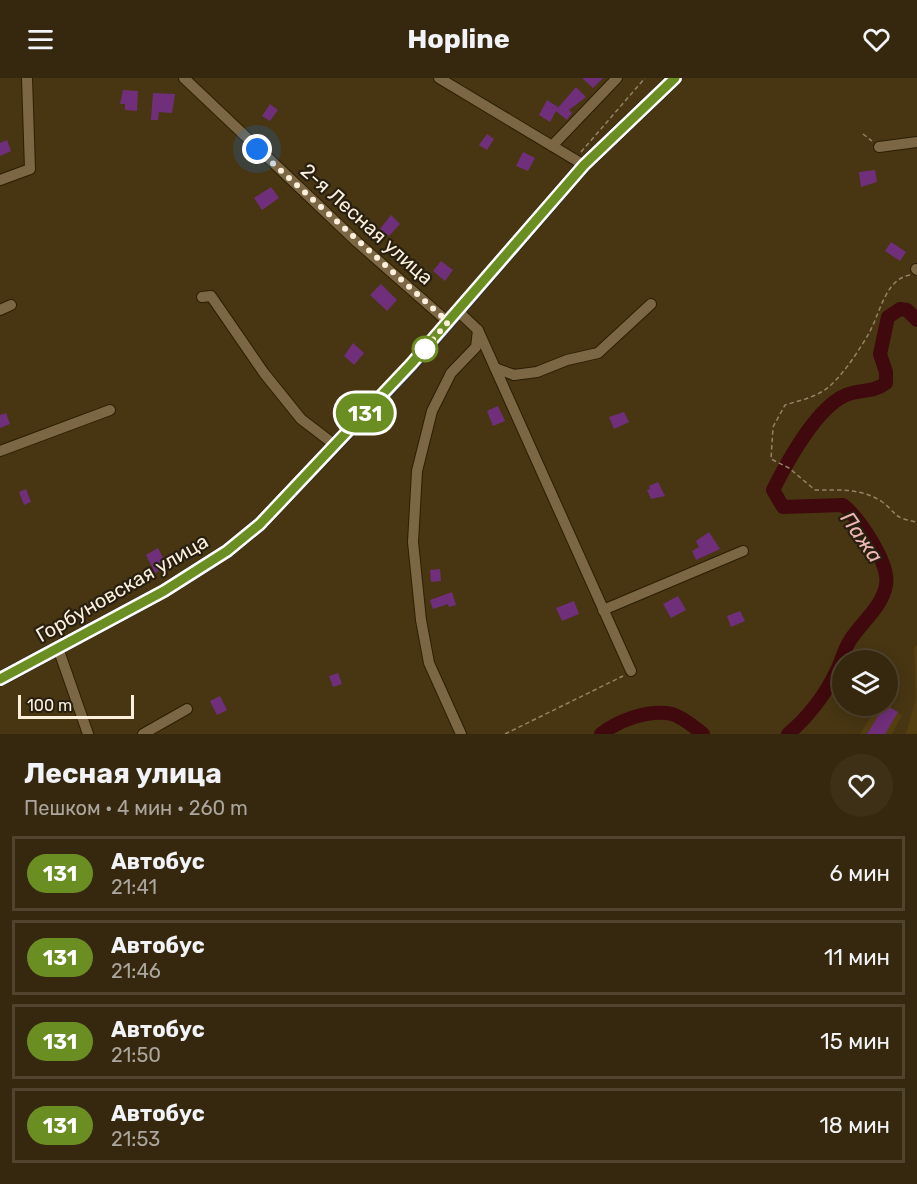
<!DOCTYPE html>
<html lang="ru">
<head>
<meta charset="utf-8">
<style>
  :root { --surface:#36280e; --page:#3d3017; --text:#f1f3f6; --muted:#aaa69e; --line:#50442e }
  body { margin:0; font-family:Rubik,sans-serif; background:var(--page); color:var(--text); height:100vh; display:flex; flex-direction:column; font-size:22px; white-space:nowrap }
  * { box-sizing:border-box; margin:0 }
  p { font-size:20px; color:var(--muted) }
  .icon { flex:none; width:33px; height:33px; fill:none; stroke:currentColor; stroke-width:2; stroke-linecap:round; stroke-linejoin:round }
  .map { position:relative; height:656px; overflow:hidden }
  .panel { display:flex; flex-direction:column; background:var(--surface); flex:1 }
  .panel>* { flex:none }
  .badge { padding:0 12px; border-radius:20px; font-size:21px; line-height:39px }
  .tools { position:absolute; left:832px; top:572px; display:grid; gap:12px }
  .tools a { display:grid; place-items:center; width:66px; height:66px; border-radius:50%; background:var(--surface); box-shadow:0 3px 15px #0003,0 0 0 2px var(--line); font-size:30px }
  .scale { position:absolute; left:18px; bottom:15px; width:116px; box-sizing:border-box; padding-left:6px; border:3px solid #fcf0dd; border-top:0; font-size:16px; line-height:21px; white-space:nowrap; color:#fcf0dd; -webkit-text-stroke:4px #271f10; paint-order:stroke }
  .you { position:absolute; width:30px; height:30px; margin:-15px; border:4px solid #fff; border-radius:50%; background:#1a73e8; box-shadow:0 0 0 9px #1a73e833 }
  .map>.badge { position:absolute; translate:-50% -50%; box-shadow:0 0 0 3px #fff }
  .round { display:grid; place-items:center; flex:none; width:63px; height:63px; border-radius:32px; background:var(--page) }
  .headline { display:flex; align-items:center; justify-content:space-between; height:102px; padding:0 24px }
  h1 { font-size:28px; font-weight:700; line-height:45px }
  ul { padding:0; list-style:none }
  li { display:flex; align-items:center; gap:18px; height:75px; margin:0 12px 9px; padding:0 12px; border:3px solid var(--line); border-radius:0px }
  li div { flex:1 }
  li b { display:block; font-size:22px }
  li em { font-style:normal }
  li .badge { min-width:66px; font-weight:700; text-align:center }
  header { display:flex; justify-content:space-between; align-items:center; height:78px; padding:0 24px; background:var(--surface); font-size:27px; font-weight:700 }
  .map>svg:first-child { display:block }
  .built { fill:#543f11 }
  .lines { fill:none; stroke-linecap:round; stroke-linejoin:round }
  .river { stroke:#3f090d; stroke-width:14 }
  .building { fill:#702f7a }
  .minor-casing { stroke:#2b1e03; stroke-width:12 }
  .major-casing { stroke:#2b1e03; stroke-width:15 }
  .path { stroke:#928366; stroke-width:1.5; stroke-dasharray:4.5 3; stroke-linecap:butt }
  .minor { stroke:#7b6743; stroke-width:10 }
  .major { stroke:#6c82ac; stroke-width:14 }
  .line-casing { stroke:#fff; stroke-width:14 }
  .line { stroke:#6b8e23; stroke-width:9 }
  .walk { stroke:#fcf0dd; stroke-width:6; stroke-dasharray:0 10.8 }
  .stop-dot { fill:#fff; stroke:#6b8e23; stroke-width:3 }
  .labels { text-anchor:middle; dominant-baseline:central; stroke-width:4.5; stroke-linejoin:round; paint-order:stroke }
  .street-label { font-size:20px; fill:#fcf0dd; stroke:#271f10 }
  .water-label { font-size:21px; font-style:italic; fill:#eeb5b2; stroke:#271f10 }
</style>
</head>
<body>
<header><svg class="icon" aria-label="menu" viewBox="0 0 24 24"><path d="M4 6h16M4 12h16M4 18h16"/></svg>Hopline<svg class="icon" aria-label="heart" viewBox="0 0 24 24"><path d="M12 20l-8-8c-3-5 5-10 8-4 3-6 11-1 8 4z"/></svg></header>
<div class="map">
<svg width="917" height="656" viewBox="0 0 917 656">
  <rect width="100%" height="100%" fill="#483612"/>
  <g class="built">
    <polygon points="917,568 917,656 906,656 916,621 914,569"/>
    <polygon points="878,627 886,627 902,637 892,656 860,656"/>
  </g>
  <g class="lines">
    <g class="river">
      <path d="M601 656C619 642 649 631 672 636 683 639 694 649 703 656"/>
      <path d="M788 656C807 640 825 617 836 594 841 585 843 574 849 564 860 545 882 530 886 507 890 485 859 440 843 427L783 429 773 412C787 384 817 329 846 317 860 311 873 315 886 305V294L880 276 888 239 900 231 907 232 917 242"/>
    </g>
  </g>
  <g class="building">
    <polygon points="582,0 603,0 593,10"/>
    <polygon points="576,9 586,19 569,32 572,35 567,42 556,33 550,44 539,37 547,22 558,29 556,32"/>
    <polygon points="123,12 138,13 137,33 125,32 125,26 120,26"/>
    <polygon points="153,15 175,16 172,35 159,34 158,42 151,42"/>
    <polygon points="270,26 278,32 270,43 262,38"/>
    <polygon points="487,56 494,61 487,72 479,67"/>
    <polygon points="7,62 11,73 0,78 0,65"/>
    <polygon points="523,74 535,80 528,93 516,88"/>
    <polygon points="875,92 877,104 861,109 859,94"/>
    <polygon points="271,109 279,120 262,132 254,120"/>
    <polygon points="391,137 400,146 389,158 380,151"/>
    <polygon points="891,164 906,174 900,183 885,173"/>
    <polygon points="441,183 453,192 445,203 433,193"/>
    <polygon points="381,206 397,222 387,233 370,217"/>
    <polygon points="353,265 364,275 354,287 344,278"/>
    <polygon points="498,328 505,343 493,348 487,333"/>
    <polygon points="624,334 629,344 614,351 609,339"/>
    <polygon points="6,335 10,346 0,350 0,337"/>
    <polygon points="658,404 665,418 651,421 647,412 650,411 649,408"/>
    <polygon points="26,411 31,424 24,427 19,414"/>
    <polygon points="709,454 720,471 696,482 692,473 699,469 696,463"/>
    <polygon points="158,470 163,480 172,476 176,484 155,495 146,477"/>
    <polygon points="440,491 441,503 431,504 430,492"/>
    <polygon points="452,514 456,527 449,529 448,526 433,531 430,522"/>
    <polygon points="678,518 686,532 671,540 663,526"/>
    <polygon points="574,523 579,536 562,543 556,530"/>
    <polygon points="740,533 745,543 731,549 727,538"/>
    <polygon points="338,595 342,606 333,609 329,598"/>
    <polygon points="220,618 227,632 217,637 210,623"/>
    <polygon points="885,627 898,634 885,656 867,656"/>
  </g>
  <g class="lines">
    <g class="minor-casing">
      <g id="minor">
        <polyline points="184,0 357,164 448,244"/>
        <polyline points="439,0 584,87"/>
        <polyline points="552,68 617,0"/>
        <polyline points="879,69 917,64"/>
        <polyline points="0,102 30,91 27,0"/>
        <polyline points="916,191 917,192"/>
        <polyline points="202,219 211,218 264,295 301,341 335,367"/>
        <polyline points="0,232 11,227"/>
        <polyline points="458,233 478,252 631,593"/>
        <polyline points="495,290 514,297 537,294 567,282 598,275 651,226"/>
        <polyline points="0,373 110,332"/>
        <polyline points="603,532 743,473"/>
        <polyline points="58,570 88,656"/>
        <polyline points="143,656 187,631"/>
        <polyline points="461,656 429,585 421,542 413,464 417,393 432,333 451,295 476,269 478,252"/>
      </g>
    </g>
    <g class="major-casing">
      <polyline id="major" points="0,601 164,513 227,473 260,446 411,287 584,87 675,0"/>
    </g>
    <g class="path">
      <polyline points="863,56 872,63"/>
      <polyline points="581,74 645,0"/>
      <path d="M910 197C885 201 880 236 869 255 860 271 845 294 831 307 818 319 801 322 785 327L773 349 771 381 789 390 815 412C839 412 860 410 881 423 899 436 890 439 917 444"/>
      <polyline points="505,656 623,598"/>
    </g>
    <use href="#minor" class="minor"/>
    <use href="#major" class="major"/>
  </g>
  <g class="lines">
    <g class="line-casing">
      <polyline id="line" points="0,601 164,513 227,473 260,446 411,286 584,87 675,0"/>
    </g>
    <use href="#line" class="line"/>
    <polyline class="walk" points="257,71 448,244 425,271"/>
  </g>
  <circle class="stop-dot" cx="425" cy="271" r="12"/>
  <g class="labels">
    <g class="street-label">
      <text transform="translate(367 146) rotate(42)">2-я Лесная улица</text>
      <text transform="translate(122 510) rotate(-30)">Горбуновская улица</text>
    </g>
    <g class="water-label">
      <text transform="translate(862 459) rotate(55)">Пажа</text>
    </g>
  </g>
</svg>
<div class="tools">
<a><svg class="icon" aria-label="layers" viewBox="0 0 24 24"><path d="M12 4l9 5-9 5-9-5zM3 14l9 5 9-5"/></svg></a>
</div>
<div class="scale">100 m</div>
<div class="you" style="left:257px;top:71px"></div>
<b class="badge" style="left:365px;top:335px;background:#6b8e23;color:#fff">131</b>
</div>
<section class="panel">
<div class="headline"><div><h1>Лесная улица</h1><p>Пешком · 4 мин · 260 m</p></div><a class="round"><svg class="icon" aria-label="heart" viewBox="0 0 24 24"><path d="M12 20l-8-8c-3-5 5-10 8-4 3-6 11-1 8 4z"/></svg></a></div>
<ul>
<li><span class="badge" style="background:#6b8e23;color:#fff">131</span><div><b>Автобус</b><p>21:41</p></div><em>6 мин</em></li>
<li><span class="badge" style="background:#6b8e23;color:#fff">131</span><div><b>Автобус</b><p>21:46</p></div><em>11 мин</em></li>
<li><span class="badge" style="background:#6b8e23;color:#fff">131</span><div><b>Автобус</b><p>21:50</p></div><em>15 мин</em></li>
<li><span class="badge" style="background:#6b8e23;color:#fff">131</span><div><b>Автобус</b><p>21:53</p></div><em>18 мин</em></li>
</ul>
</section>
</body>
</html>
